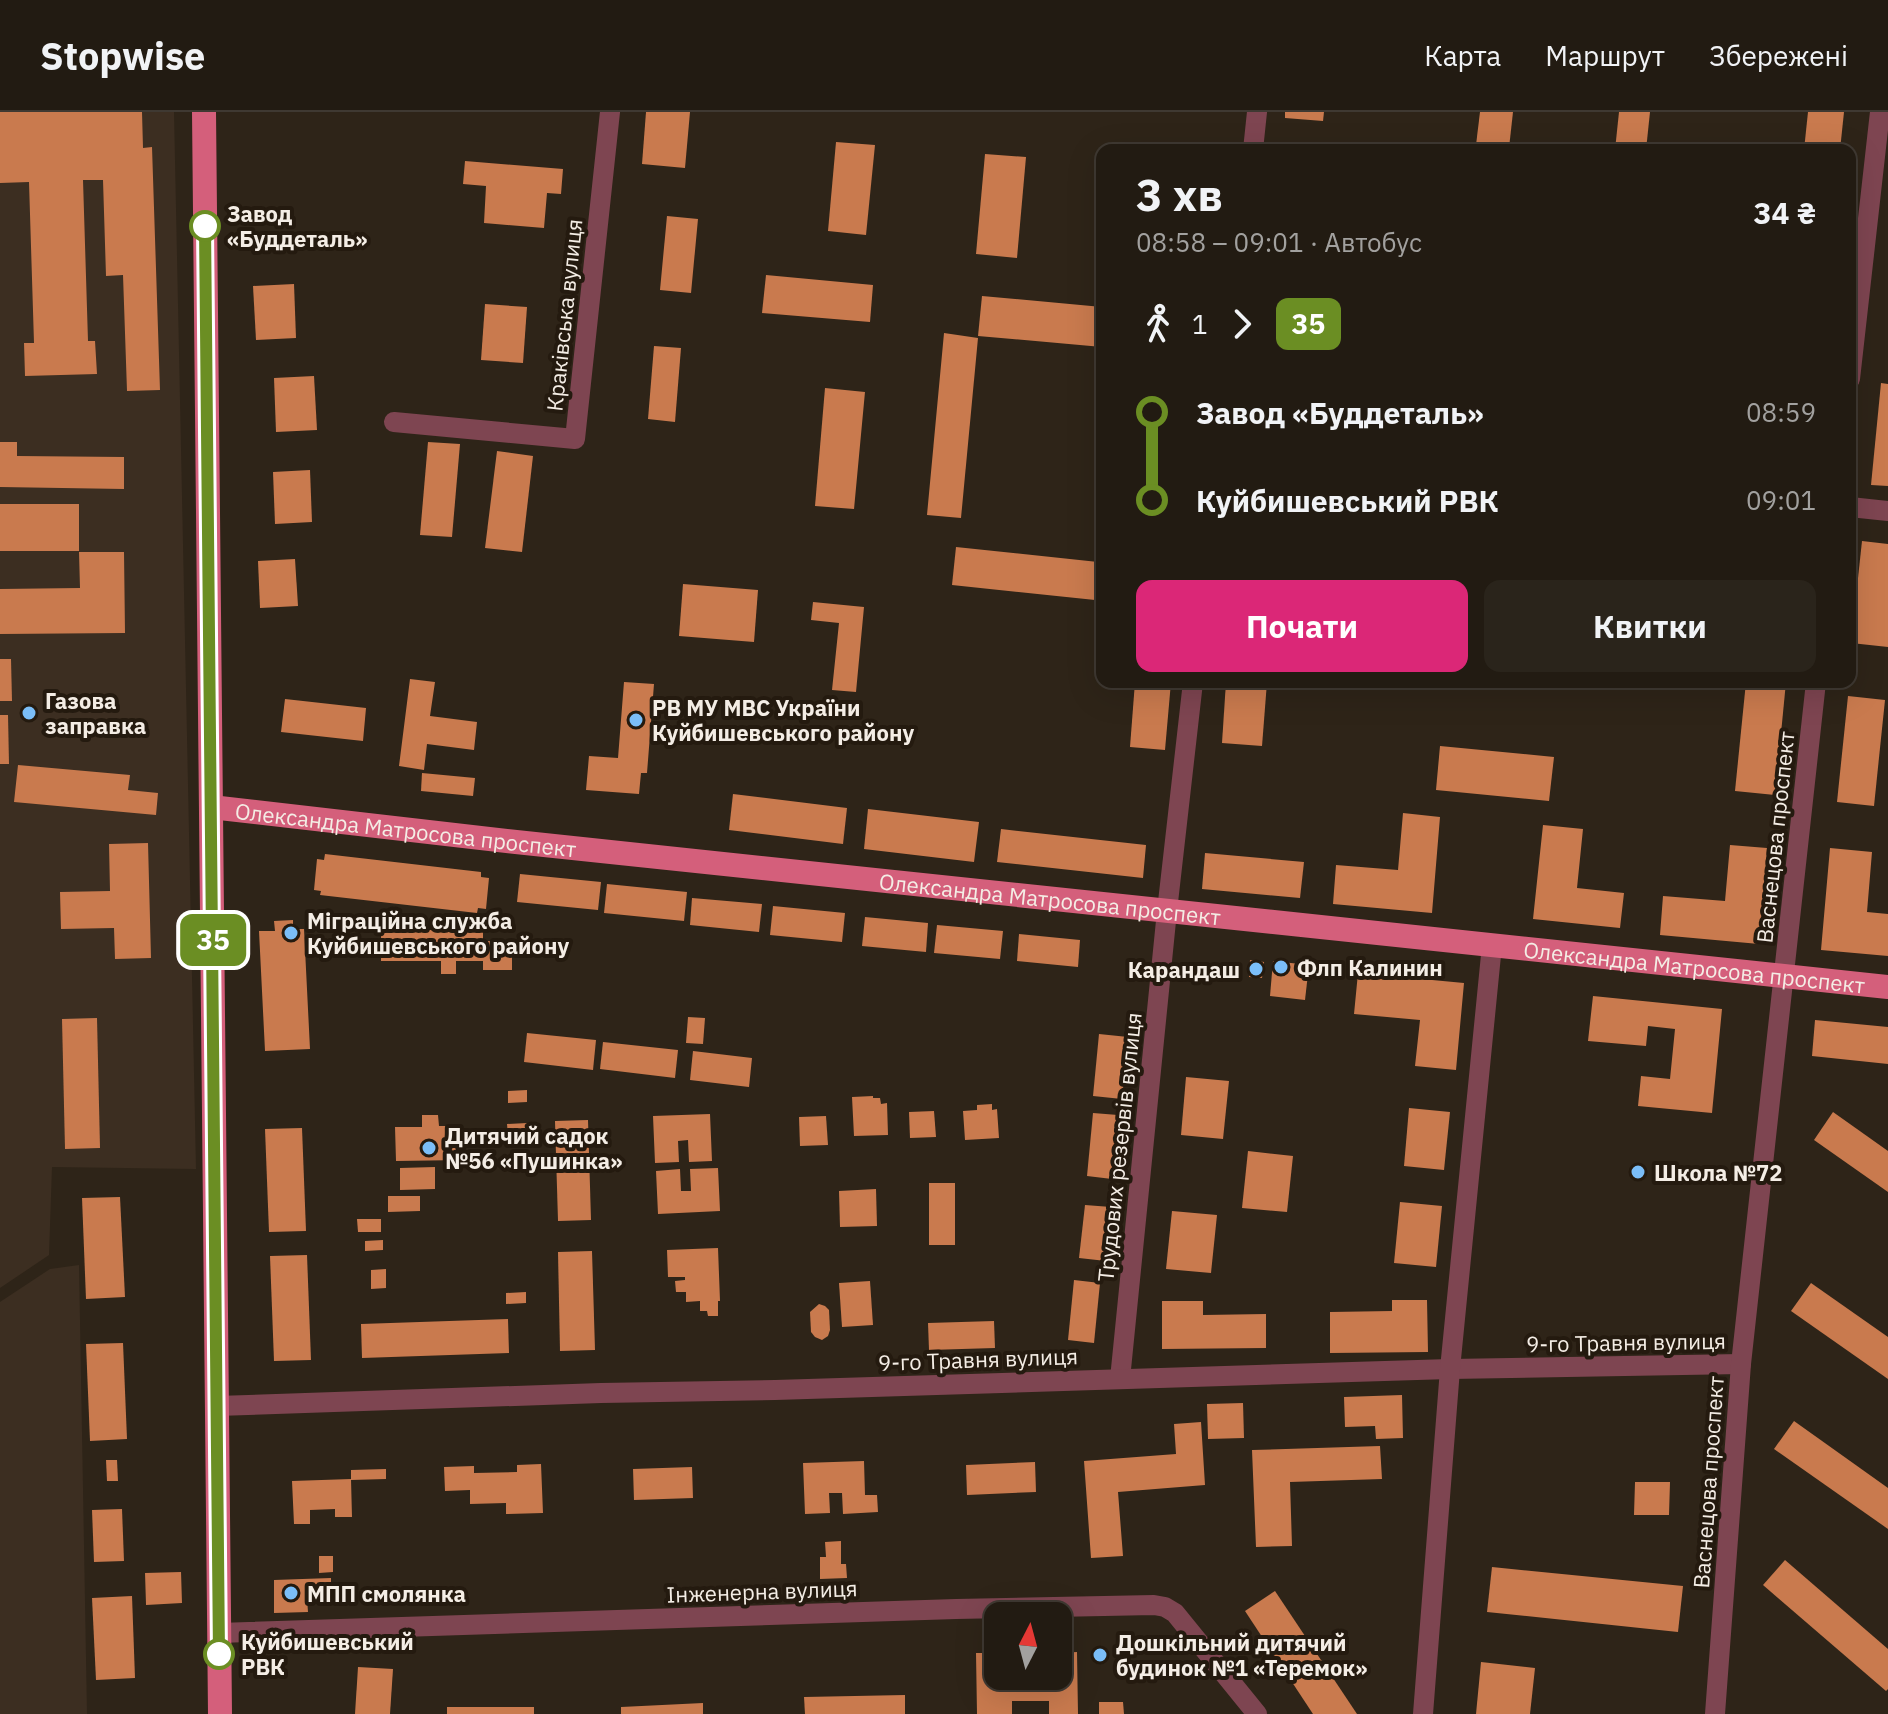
<!DOCTYPE html>
<html lang="uk">
<head>
<meta charset="utf-8">
<style>
  :root { --surface:#221b12; --page:#2a241b; --text:#f1f3f6; --muted:#a2a19f; --line:#3f3932; --accent:#db2777 }
  body { margin:0; font-family:"IBM Plex Sans",sans-serif; background:var(--page); color:var(--text); height:100vh; display:flex; flex-direction:column; font-size:30px; white-space:nowrap }
  * { box-sizing:border-box; margin:0 }
  p { font-size:26px; color:var(--muted) }
  .icon { flex:none; width:44px; height:44px; fill:none; stroke:currentColor; stroke-width:2; stroke-linecap:round; stroke-linejoin:round }
  .map { position:relative; flex:1; overflow:hidden }
  .details { position:absolute; left:1096px; top:32px; width:760px; height:544px; display:flex; flex-direction:column; background:var(--surface); border-radius:16px; box-shadow:0 8px 32px #0002,0 0 0 2px var(--line) }
  .details>* { flex:none }
  .badge { padding:0 16px; border-radius:12px; font-size:28px; line-height:52px }
  .needle { width:52px; rotate:6deg }
  .buttons { position:absolute; left:984px; top:1490px; display:grid; gap:16px }
  .buttons a { display:grid; place-items:center; width:88px; height:88px; border-radius:16px; background:var(--surface); box-shadow:0 8px 32px #0002,0 0 0 2px var(--line); font-size:40px }
  .map>.badge { position:absolute; translate:-50% -50%; box-shadow:0 0 0 4px #fff }
  .legs { display:flex; align-items:center; gap:12px; height:88px; padding:0 40px; font-size:26px }
  .legs p { margin-inline-start:auto }
  .headline { display:flex; align-items:center; justify-content:space-between; height:136px; padding:0 40px }
  h1 { font-size:44px; font-weight:700; line-height:60px }
  .button { display:flex; gap:16px; margin-top:auto; padding:16px 40px }
  .button a { flex:1; height:92px; border-radius:16px; background:var(--accent); color:#fff; font-size:32px; font-weight:700; line-height:92px; text-align:center }
  .button a+a { background:var(--page); color:var(--text) }
  ul { padding:0 40px; list-style:none }
  li { display:flex; align-items:center; gap:28px; height:88px; font-size:30px }
  li i { display:grid; place-items:center; width:12px; height:100%; margin:0 10px; background:currentColor }
  li i::after { content:''; width:20px; height:20px; margin:-10px; border:6px solid; border-radius:50%; background:var(--surface) }
  li p { margin-inline-start:auto }
  li:first-child i { background:linear-gradient(#0000 50%,currentColor 0) }
  li:last-child i { background:linear-gradient(currentColor 50%,#0000 0) }
  header { display:flex; align-items:center; gap:48px; box-sizing:border-box; height:112px; padding:0 40px; background:var(--surface); border-bottom:2px solid var(--line) }
  header strong { font-size:38px }
  nav { display:flex; gap:44px; margin-inline-start:auto; font-size:28px }
  .map>svg:first-child { display:block }
  .industrial { fill:#3c2e21 }
  .building { fill:#c97a4e }
  .lines { fill:none; stroke-linecap:round; stroke-linejoin:round }
  .minor { stroke:#7e4551; stroke-width:20 }
  .major { stroke:#d45f7b; stroke-width:24 }
  .line-1-casing { stroke:#fff; stroke-width:18 }
  .line-1 { stroke:#6b8e23; stroke-width:12 }
  .stop-1-dot { fill:#fff; stroke:#6b8e23; stroke-width:4 }
  .poi-dot { fill:#7bbef8; stroke:#241a0f; stroke-width:3 }
  .labels { text-anchor:middle; dominant-baseline:central; stroke-width:8; stroke-linejoin:round; paint-order:stroke }
  .stop-label { font-size:22px; font-weight:bold; fill:#f4ede5; stroke:#241a0f; text-anchor:start }
  .street-label { font-size:22px; fill:#f4ede5; stroke:#241a0f }
  .poi-label { font-size:22px; font-weight:bold; fill:#f4ede5; stroke:#241a0f; text-anchor:start }
</style>
</head>
<body>
<header>
<strong>Stopwise</strong>
<nav><a>Карта</a><a>Маршрут</a><a>Збережені</a></nav>
</header>
<div class="map">
<svg width="1888" height="1602" viewBox="0 0 1888 1602">
  <rect width="100%" height="100%" fill="#2e2418"/>
  <g class="industrial">
    <polygon points="0,0 174,0 196,1057 52,1055 49,1143 0,1176"/>
    <polygon points="79,1153 87,1602 0,1602 0,1190 50,1157"/>
  </g>
  <g class="building">
    <polygon points="0,0 142,0 143,36 152,35 160,278 127,279 123,163 106,164 103,68 83,68 88,229 95,229 97,262 25,264 24,231 34,231 29,70 0,71"/>
    <polygon points="646,0 690,0 685,56 642,52"/>
    <polygon points="1285,0 1324,0 1323,9 1285,6"/>
    <polygon points="1480,0 1513,0 1509,36 1476,33"/>
    <polygon points="1619,0 1650,0 1646,38 1615,38"/>
    <polygon points="1808,0 1844,0 1840,38 1804,38"/>
    <polygon points="836,30 875,33 866,123 828,119"/>
    <polygon points="985,42 1026,45 1017,146 976,142"/>
    <polygon points="465,49 563,57 561,82 547,81 544,116 484,111 486,74 463,72"/>
    <polygon points="667,104 698,107 691,181 660,178"/>
    <polygon points="766,163 873,173 870,210 762,201"/>
    <polygon points="294,172 296,226 256,228 253,174"/>
    <polygon points="982,184 1102,195 1102,235 978,224"/>
    <polygon points="485,192 527,195 523,251 481,248"/>
    <polygon points="944,221 978,226 961,406 927,403"/>
    <polygon points="654,234 681,236 675,310 648,307"/>
    <polygon points="314,264 317,318 276,320 274,266"/>
    <polygon points="1881,271 1888,272 1888,374 1871,373"/>
    <polygon points="825,276 865,280 854,397 815,394"/>
    <polygon points="0,330 17,330 17,344 124,345 124,377 0,375"/>
    <polygon points="428,330 460,332 452,425 420,423"/>
    <polygon points="497,339 533,344 522,440 485,436"/>
    <polygon points="310,358 312,410 275,412 273,360"/>
    <rect x="0" y="392" width="79" height="47"/>
    <polygon points="1862,429 1888,432 1888,535 1851,531"/>
    <polygon points="956,435 1098,450 1095,488 952,473"/>
    <polygon points="79,440 124,440 125,521 0,522 0,477 80,476"/>
    <polygon points="295,447 298,494 260,496 258,449"/>
    <polygon points="683,472 758,478 754,530 679,524"/>
    <polygon points="813,490 864,495 856,580 832,578 839,511 811,508"/>
    <polygon points="0,547 11,547 12,589 0,589"/>
    <polygon points="410,567 435,570 430,604 477,610 474,638 427,632 424,658 399,654"/>
    <polygon points="624,570 654,572 647,661 641,661 639,682 586,678 589,644 618,646"/>
    <polygon points="1135,570 1171,570 1165,638 1130,635"/>
    <polygon points="1226,570 1267,570 1262,634 1222,631"/>
    <polygon points="1746,570 1786,570 1775,683 1735,679"/>
    <polygon points="1848,584 1885,588 1874,694 1837,690"/>
    <polygon points="285,587 366,596 363,629 281,620"/>
    <polygon points="0,603 8,603 9,652 0,652"/>
    <polygon points="1440,634 1554,645 1549,689 1436,678"/>
    <polygon points="18,653 130,663 128,678 158,681 156,703 14,690"/>
    <polygon points="422,661 475,666 473,684 421,679"/>
    <polygon points="733,682 847,696 843,732 729,718"/>
    <polygon points="868,697 979,710 974,750 864,737"/>
    <polygon points="1403,701 1440,705 1432,801 1333,792 1336,753 1398,758"/>
    <polygon points="1543,713 1583,717 1577,776 1624,781 1620,816 1533,807"/>
    <polygon points="1001,717 1146,733 1143,766 997,750"/>
    <polygon points="148,731 151,846 115,847 114,816 61,817 60,780 110,779 109,732"/>
    <polygon points="1730,733 1767,736 1759,832 1660,823 1663,784 1725,789"/>
    <polygon points="1830,736 1872,740 1867,800 1888,802 1888,844 1821,838"/>
    <polygon points="1205,741 1304,750 1300,786 1202,777"/>
    <polygon points="325,742 481,760 481,765 489,766 486,797 478,796 477,801 320,783 321,779 314,778 317,747 324,748"/>
    <polygon points="520,762 601,770 598,798 517,790"/>
    <polygon points="607,772 687,780 684,809 604,801"/>
    <polygon points="692,786 762,792 759,820 690,813"/>
    <polygon points="773,794 845,801 842,830 770,823"/>
    <polygon points="865,805 928,811 926,840 862,834"/>
    <polygon points="293,808 293,817 304,817 310,937 265,939 259,819 275,819 274,809"/>
    <polygon points="937,813 1003,819 1000,847 934,841"/>
    <polygon points="381,818 483,818 483,829 512,829 512,858 483,858 483,849 456,849 456,862 441,862 441,849 381,849"/>
    <polygon points="1019,822 1080,828 1078,855 1017,849"/>
    <polygon points="1250,848 1264,850 1262,866 1249,865"/>
    <polygon points="1273,849 1309,853 1305,888 1270,884"/>
    <polygon points="1358,861 1464,871 1456,958 1415,954 1420,908 1354,902"/>
    <polygon points="1593,884 1722,897 1712,1001 1638,994 1641,964 1670,967 1675,917 1648,914 1646,934 1588,929"/>
    <polygon points="688,905 705,906 703,932 686,931"/>
    <polygon points="97,906 100,1036 65,1037 62,907"/>
    <polygon points="1815,908 1888,915 1888,952 1812,944"/>
    <polygon points="527,921 596,928 593,958 524,950"/>
    <polygon points="1099,922 1128,925 1122,987 1093,984"/>
    <polygon points="603,930 678,938 675,966 600,957"/>
    <polygon points="693,939 752,946 749,975 690,968"/>
    <polygon points="1186,965 1229,969 1223,1027 1181,1023"/>
    <polygon points="527,978 527,990 508,991 508,979"/>
    <polygon points="873,984 873,986 880,986 881,992 887,991 888,1023 854,1024 852,985"/>
    <polygon points="992,992 992,998 997,997 999,1026 965,1028 963,999 977,998 977,993"/>
    <polygon points="1409,996 1450,1000 1444,1058 1404,1054"/>
    <polygon points="934,999 936,1025 910,1026 909,1000"/>
    <polygon points="1833,1000 1888,1039 1888,1080 1814,1028"/>
    <polygon points="1093,1001 1118,1003 1112,1067 1087,1064"/>
    <polygon points="710,1002 712,1049 689,1050 688,1028 678,1029 679,1050 655,1051 653,1004"/>
    <polygon points="422,1003 438,1003 439,1014 462,1014 463,1048 396,1049 395,1015 422,1015"/>
    <polygon points="826,1004 828,1033 800,1034 799,1005"/>
    <polygon points="588,1008 591,1108 558,1109 555,1009"/>
    <polygon points="527,1011 528,1024 508,1024 507,1012"/>
    <polygon points="302,1016 306,1119 269,1120 265,1017"/>
    <polygon points="1248,1039 1293,1044 1287,1100 1242,1096"/>
    <polygon points="435,1055 435,1077 400,1078 400,1056"/>
    <polygon points="718,1056 720,1099 658,1102 656,1059 680,1057 681,1079 691,1079 690,1057"/>
    <rect x="929" y="1071" width="26" height="62"/>
    <polygon points="876,1077 877,1114 840,1115 839,1079"/>
    <polygon points="388,1084 420,1084 420,1099 388,1100"/>
    <polygon points="120,1085 125,1185 86,1187 82,1086"/>
    <polygon points="1400,1090 1442,1094 1436,1155 1394,1151"/>
    <polygon points="1085,1093 1111,1095 1106,1149 1079,1146"/>
    <polygon points="1172,1099 1217,1103 1211,1161 1166,1157"/>
    <polygon points="357,1107 381,1107 381,1120 358,1120"/>
    <polygon points="383,1128 383,1138 365,1139 365,1129"/>
    <polygon points="718,1136 720,1189 718,1189 718,1204 708,1204 707,1199 700,1199 700,1189 686,1190 686,1180 676,1180 675,1169 685,1168 685,1165 668,1165 667,1138"/>
    <polygon points="592,1139 595,1238 560,1239 558,1140"/>
    <polygon points="307,1143 311,1248 274,1249 270,1144"/>
    <polygon points="386,1157 386,1176 371,1177 371,1158"/>
    <polygon points="1074,1168 1100,1171 1094,1231 1068,1228"/>
    <polygon points="870,1169 873,1213 842,1215 839,1171"/>
    <polygon points="1811,1171 1888,1225 1888,1267 1791,1199"/>
    <polygon points="526,1180 526,1191 506,1192 506,1181"/>
    <polygon points="1392,1188 1427,1188 1428,1240 1330,1241 1330,1200 1392,1199"/>
    <polygon points="1162,1189 1203,1189 1203,1203 1266,1202 1266,1236 1162,1237"/>
    <polygon points="819,1192 825,1194 829,1198 830,1218 828,1224 822,1228 815,1225 811,1220 810,1200"/>
    <polygon points="508,1207 509,1241 362,1246 361,1212"/>
    <polygon points="994,1209 995,1236 929,1238 928,1211"/>
    <polygon points="123,1231 127,1327 90,1329 86,1232"/>
    <polygon points="1402,1283 1403,1326 1376,1327 1375,1314 1345,1315 1344,1285"/>
    <polygon points="1243,1291 1244,1326 1208,1327 1207,1292"/>
    <polygon points="1794,1309 1888,1376 1888,1417 1774,1337"/>
    <polygon points="1201,1310 1205,1373 1118,1380 1123,1444 1091,1446 1084,1349 1176,1342 1174,1312"/>
    <polygon points="1380,1334 1382,1367 1290,1370 1292,1434 1256,1435 1252,1338"/>
    <polygon points="106,1348 117,1348 118,1369 107,1369"/>
    <polygon points="864,1349 865,1383 877,1383 878,1400 843,1402 842,1381 829,1381 830,1401 805,1402 803,1351"/>
    <polygon points="1035,1350 1036,1380 967,1383 966,1353"/>
    <polygon points="541,1352 543,1401 506,1402 506,1391 470,1392 470,1378 445,1379 444,1355 474,1354 474,1361 517,1360 517,1353"/>
    <polygon points="692,1355 693,1386 634,1388 633,1357"/>
    <polygon points="386,1357 386,1367 351,1368 351,1358"/>
    <polygon points="351,1367 352,1405 335,1405 335,1397 310,1398 310,1412 294,1412 292,1369"/>
    <polygon points="1635,1370 1670,1370 1669,1403 1634,1403"/>
    <polygon points="122,1397 124,1449 94,1450 92,1398"/>
    <polygon points="841,1429 841,1452 846,1452 847,1466 820,1467 820,1445 826,1445 825,1430"/>
    <polygon points="319,1444 333,1444 333,1460 319,1461"/>
    <polygon points="1785,1448 1888,1537 1888,1577 1886,1579 1763,1473"/>
    <polygon points="1492,1455 1683,1474 1678,1520 1487,1500"/>
    <polygon points="181,1460 182,1491 146,1493 145,1461"/>
    <polygon points="331,1466 331,1486 307,1486 308,1500 274,1501 274,1468"/>
    <polygon points="1275,1479 1357,1602 1313,1602 1245,1499"/>
    <polygon points="132,1484 135,1566 96,1568 92,1486"/>
    <polygon points="1077,1540 1078,1602 1049,1602 1049,1589 1012,1589 1012,1602 977,1602 976,1541 998,1541 998,1564 1009,1564 1009,1572 1048,1571 1048,1564 1058,1564 1058,1541"/>
    <polygon points="1481,1550 1535,1556 1530,1602 1476,1602"/>
    <polygon points="358,1555 393,1557 390,1602 355,1602"/>
    <polygon points="905,1583 905,1602 805,1602 804,1585"/>
    <polygon points="1099,1590 1123,1590 1124,1602 1099,1602"/>
    <polygon points="703,1591 703,1602 621,1602 621,1595"/>
    <rect x="447" y="1595" width="87" height="7"/>
  </g>
  <g class="lines">
    <g class="minor">
      <polyline points="1253,38 1257,0"/>
      <polyline points="1850,267 1880,0"/>
      <polyline points="394,310 575,327 610,0"/>
      <polyline points="1850,395 1888,399"/>
      <polyline points="1120,1267 1167,799 1193,570"/>
      <polyline points="217,1294 601,1281 775,1278 1450,1257 1741,1252"/>
      <polyline points="219,1521 956,1497 1154,1493 1165,1495 1175,1501 1257,1602"/>
      <polyline points="1423,1602 1450,1257 1492,833"/>
      <polyline points="1715,1602 1741,1252 1816,570"/>
    </g>
    <g class="major">
      <polyline points="204,0 220,1602"/>
      <path id="s1" d="M211 695 516 730 1888 875"/>
    </g>
  </g>
  <g class="lines">
    <g class="line-1-casing">
      <polyline id="line-1" points="205,114 219,1542"/>
    </g>
    <use href="#line-1" class="line-1"/>
  </g>
  <g class="stop-1-dot">
    <circle cx="205" cy="114" r="14"/>
    <circle cx="219" cy="1542" r="14"/>
  </g>
  <g class="poi-dot">
    <circle cx="29" cy="601" r="8"/>
    <circle cx="636" cy="608" r="8"/>
    <circle cx="291" cy="821" r="8"/>
    <circle cx="1281" cy="855" r="8"/>
    <circle cx="1256" cy="857" r="8"/>
    <circle cx="429" cy="1036" r="8"/>
    <circle cx="1638" cy="1060" r="8"/>
    <circle cx="291" cy="1481" r="8"/>
    <circle cx="1100" cy="1543" r="8"/>
  </g>
  <g class="labels">
    <g class="stop-label">
      <text x="227" y="101">Завод<tspan x="227" dy="25">«Буддеталь»</tspan></text>
      <text x="241" y="1529">Куйбишевський<tspan x="241" dy="25">РВК</tspan></text>
    </g>
    <g class="street-label">
      <text transform="translate(564 203) rotate(-84)">Краківська вулиця</text>
      <text stroke="none"><textPath href="#s1" startOffset="196">Олександра Матросова проспект</textPath></text>
      <text transform="translate(1775 725) rotate(-84)">Васнецова проспект</text>
      <text stroke="none"><textPath href="#s1" startOffset="844">Олександра Матросова проспект</textPath></text>
      <text stroke="none"><textPath href="#s1" startOffset="1492">Олександра Матросова проспект</textPath></text>
      <text transform="translate(1119 1035) rotate(-84)">Трудових резервів вулиця</text>
      <text transform="translate(1626 1230) rotate(-1)">9-го Травня вулиця</text>
      <text transform="translate(978 1247) rotate(-2)">9-го Травня вулиця</text>
      <text transform="translate(1708 1370) rotate(-86)">Васнецова проспект</text>
      <text transform="translate(762 1479) rotate(-2)">Інженерна вулиця</text>
    </g>
    <g class="poi-label">
      <text x="45" y="588">Газова<tspan x="45" dy="25">заправка</tspan></text>
      <text x="652" y="595">РВ МУ МВС України<tspan x="652" dy="25">Куйбишевського району</tspan></text>
      <text x="307" y="808">Міграційна служба<tspan x="307" dy="25">Куйбишевського району</tspan></text>
      <text x="1297" y="855">Флп Калинин</text>
      <text x="1240" y="857" text-anchor="end">Карандаш</text>
      <text x="445" y="1023">Дитячий садок<tspan x="445" dy="25">№56 «Пушинка»</tspan></text>
      <text x="1654" y="1060">Школа №72</text>
      <text x="307" y="1481">МПП смолянка</text>
      <text x="1116" y="1530">Дошкільний дитячий<tspan x="1116" dy="25">будинок №1 «Теремок»</tspan></text>
    </g>
  </g>
</svg>
<div class="buttons">
<a><svg class="needle" viewBox="-14 -14 28 28"><path d="M0-13l5 13h-10z" fill="#e53935"/><path d="M0 13l5-13h-10z" fill="#a2a19f"/></svg></a>
</div>
<b class="badge" style="left:213px;top:828px;background:#6b8e23;color:#fff">35</b>
<section class="details">
<div class="headline"><div><h1>3 хв</h1><p>08:58 – 09:01 · Автобус</p></div><b>34 ₴</b></div>
<div class="legs"><svg class="icon" aria-label="walk" viewBox="0 0 24 24"><circle cx="13" cy="4" r="2"/><path d="M13 8l-2 6 4 7M11 14l-3 7M7 12l3-4h3l4 4"/></svg>1<svg class="icon" aria-label="forward" viewBox="0 0 24 24"><path d="M9 5l7 7-7 7"/></svg><b class="badge" style="background:#6b8e23;color:#fff">35</b></div>
<ul>
<li><i style="color:#6b8e23"></i><b>Завод «Буддеталь»</b><p>08:59</p></li>
<li><i style="color:#6b8e23"></i><b>Куйбишевський РВК</b><p>09:01</p></li>
</ul>
<div class="button"><a>Почати</a><a>Квитки</a></div>
</section>
</div>
</body>
</html>
